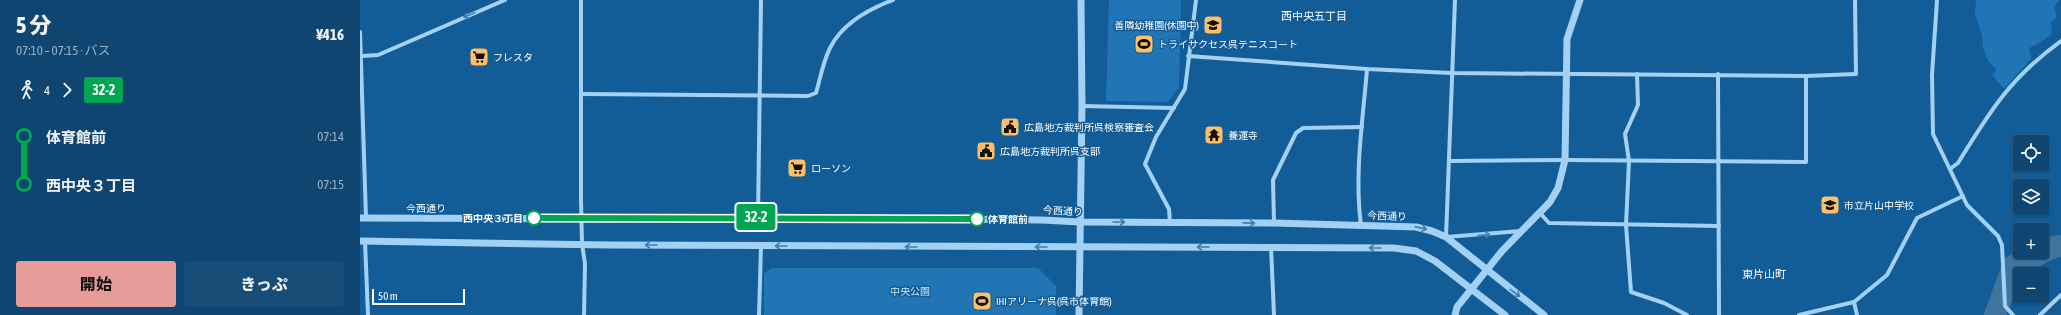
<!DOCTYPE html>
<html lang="ja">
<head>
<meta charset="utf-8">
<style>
  :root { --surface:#0e4571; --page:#174c76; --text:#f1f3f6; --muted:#9bb1c3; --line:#2e5d84; --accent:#e69b98 }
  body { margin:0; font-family:"Asap Condensed","Noto Sans JP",sans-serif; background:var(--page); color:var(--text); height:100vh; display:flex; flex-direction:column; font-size:15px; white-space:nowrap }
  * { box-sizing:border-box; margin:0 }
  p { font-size:13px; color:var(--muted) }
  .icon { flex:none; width:22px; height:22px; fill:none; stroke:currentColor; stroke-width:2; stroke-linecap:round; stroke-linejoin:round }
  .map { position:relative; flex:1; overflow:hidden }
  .side { display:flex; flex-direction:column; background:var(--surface); width:360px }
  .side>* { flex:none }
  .badge { padding:0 8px; border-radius:3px; font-size:14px; line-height:26px }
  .fabs { position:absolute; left:1653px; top:135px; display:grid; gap:8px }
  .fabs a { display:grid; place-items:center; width:36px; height:36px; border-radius:4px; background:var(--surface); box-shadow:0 1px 3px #0004,0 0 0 1px var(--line); font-size:20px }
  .scale { position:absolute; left:12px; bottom:10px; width:93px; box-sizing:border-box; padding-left:4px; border:2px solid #fff; border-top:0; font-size:11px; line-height:14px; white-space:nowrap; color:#fff; -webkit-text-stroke:3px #125c97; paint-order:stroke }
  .map>.badge { position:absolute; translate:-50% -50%; box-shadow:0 0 0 2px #fff }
  .legs { display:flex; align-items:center; gap:6px; height:44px; padding:0 16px; font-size:13px }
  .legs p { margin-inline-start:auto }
  .overview { display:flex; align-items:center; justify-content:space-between; height:68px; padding:0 16px }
  h1 { font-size:22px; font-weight:800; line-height:30px }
  .cta { display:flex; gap:8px; margin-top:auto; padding:8px 16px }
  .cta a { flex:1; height:46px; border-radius:4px; background:var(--accent); color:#111; font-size:16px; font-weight:800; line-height:46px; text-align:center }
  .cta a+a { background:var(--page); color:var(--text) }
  ul { padding:0 16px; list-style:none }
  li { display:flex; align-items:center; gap:14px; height:48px; font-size:15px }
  li i { display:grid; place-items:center; width:6px; height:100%; margin:0 5px; background:currentColor }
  li i::after { content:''; width:10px; height:10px; margin:-5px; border:3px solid; border-radius:50%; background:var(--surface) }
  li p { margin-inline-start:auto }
  li:first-child i { background:linear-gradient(#0000 50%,currentColor 0) }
  li:last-child i { background:linear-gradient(currentColor 50%,#0000 0) }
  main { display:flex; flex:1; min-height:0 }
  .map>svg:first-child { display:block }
  .green { fill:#2175b4 }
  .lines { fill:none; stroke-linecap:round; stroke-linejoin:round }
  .river { stroke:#3f749e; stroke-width:22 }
  .minor { stroke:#a3d1f3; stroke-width:4 }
  .tertiary { stroke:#a3d1f3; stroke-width:7 }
  .oneway { stroke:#3e7fb3 }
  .line-1-casing { stroke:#fff; stroke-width:9 }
  .line-1 { stroke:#00a651; stroke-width:6 }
  .stop-1-dot { fill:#fff; stroke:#00a651; stroke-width:2 }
  .labels { text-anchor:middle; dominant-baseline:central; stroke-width:3; stroke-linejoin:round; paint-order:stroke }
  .poi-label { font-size:10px; fill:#fff; stroke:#125c97; text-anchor:start }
  .street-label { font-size:10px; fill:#fff; stroke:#125c97 }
  .stop-label { font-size:10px; font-weight:bold; fill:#fff; stroke:#125c97; text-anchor:end }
  .park-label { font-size:10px; fill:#cbe8fd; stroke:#125c97 }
  .neighbourhood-label { font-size:11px; fill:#fff; stroke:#125c97 }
</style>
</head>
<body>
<main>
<section class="side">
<div class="overview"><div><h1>5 分</h1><p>07:10 – 07:15 · バス</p></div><b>¥416</b></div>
<div class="legs"><svg class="icon" aria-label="walk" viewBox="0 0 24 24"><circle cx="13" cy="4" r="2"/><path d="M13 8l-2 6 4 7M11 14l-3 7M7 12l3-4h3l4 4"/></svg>4<svg class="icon" aria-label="forward" viewBox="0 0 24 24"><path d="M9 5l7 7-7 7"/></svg><b class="badge" style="background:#00a651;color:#fff">32-2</b></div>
<ul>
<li><i style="color:#00a651"></i><b>体育館前</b><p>07:14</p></li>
<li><i style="color:#00a651"></i><b>西中央３丁目</b><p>07:15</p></li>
</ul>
<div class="cta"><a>開始</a><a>きっぷ</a></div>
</section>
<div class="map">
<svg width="1701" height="315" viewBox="0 0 1701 315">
  <rect width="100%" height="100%" fill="#125c97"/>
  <g class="green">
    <polygon points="749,0 821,0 819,87 808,102 746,101"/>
    <polygon points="1616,0 1699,0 1694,7 1697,17 1691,22 1692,34 1681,42 1669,48 1671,59 1644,89 1632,75 1637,70 1628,61 1623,48 1622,35 1615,15"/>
    <polygon points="411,268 678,268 696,286 696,315 404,315 404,274"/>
  </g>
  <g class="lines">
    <polyline class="river" points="1635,315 1653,266 1694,247 1701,246"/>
    <g class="minor">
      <polyline points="221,0 221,200 222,244 225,264 224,315"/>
      <polyline points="1095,0 1086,237 1161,231"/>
      <polyline points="1577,0 1572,75 1573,134 1607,205 1638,236 1642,245 1645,306 1653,315"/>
      <polyline points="0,32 6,218"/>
      <polyline points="2,56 18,55 145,0"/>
      <polyline points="828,56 1007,69 1091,73 1446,76 1496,74 1495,0"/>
      <polyline points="1277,74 1278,105 1265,134 1269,161 1266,225 1271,292 1304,303 1327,315"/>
      <polyline points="1358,74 1359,315"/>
      <path d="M222 94 448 96 456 93C460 79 463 62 470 48 482 24 509 9 533 0"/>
      <polyline points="722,106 814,108"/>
      <polyline points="1089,161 1205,160 1446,162 1446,76"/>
      <path d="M1590 169 1598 163C1630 111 1651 77 1701 41"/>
      <polyline points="1180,213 1189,223 1359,226"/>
      <polyline points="398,217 401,0"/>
      <polyline points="810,222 809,209 785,164 796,137 825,89 836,0"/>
      <polyline points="914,223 913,180 936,133 943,128 1002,127"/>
      <path d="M1001 225C994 174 1003 120 1007 69"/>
      <polyline points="5,241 8,315"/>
      <polyline points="911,247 914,315"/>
      <polyline points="1494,302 1497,315"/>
      <polyline points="399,315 401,246"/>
      <polyline points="1439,315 1494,302 1527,275 1557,218 1603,196"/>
      <polyline points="1680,315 1701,295"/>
    </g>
    <g class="tertiary">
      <polyline points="0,218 249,219 398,217 682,220 720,222 914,223 1056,227 1072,231 1086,237 1184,315"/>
      <polyline points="0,241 249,245 1034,248 1056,251 1075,261 1145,315"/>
      <polyline points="719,315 722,106 721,0"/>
      <polyline points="1095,315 1097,307 1142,251 1190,202 1198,188 1205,160 1207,39 1220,0"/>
    </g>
  </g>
  <defs><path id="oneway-shaft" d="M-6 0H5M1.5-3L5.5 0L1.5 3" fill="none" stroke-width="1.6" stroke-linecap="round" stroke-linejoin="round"/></defs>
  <g class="oneway">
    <use href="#oneway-shaft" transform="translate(109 15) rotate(157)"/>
    <use href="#oneway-shaft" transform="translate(759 222)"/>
    <use href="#oneway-shaft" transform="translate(889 223) rotate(1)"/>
    <use href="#oneway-shaft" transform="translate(1061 228) rotate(13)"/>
    <use href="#oneway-shaft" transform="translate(1124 235) rotate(-6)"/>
    <use href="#oneway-shaft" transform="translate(291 245) rotate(-180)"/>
    <use href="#oneway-shaft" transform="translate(421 246) rotate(-180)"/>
    <use href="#oneway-shaft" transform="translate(551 247) rotate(-180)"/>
    <use href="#oneway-shaft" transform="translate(681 247) rotate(180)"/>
    <use href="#oneway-shaft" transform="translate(843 247) rotate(-180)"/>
    <use href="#oneway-shaft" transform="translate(1015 248) rotate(-180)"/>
    <use href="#oneway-shaft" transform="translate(1155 293) rotate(37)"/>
  </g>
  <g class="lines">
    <g class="line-1-casing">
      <polyline id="line-1" points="174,218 617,219"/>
    </g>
    <use href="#line-1" class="line-1"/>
  </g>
  <defs>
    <g id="school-square" transform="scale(1)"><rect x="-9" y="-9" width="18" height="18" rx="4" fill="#ffc065" stroke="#125c97"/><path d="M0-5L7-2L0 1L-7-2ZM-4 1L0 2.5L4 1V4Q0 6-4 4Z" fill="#111"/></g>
    <g id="stadium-square" transform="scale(1)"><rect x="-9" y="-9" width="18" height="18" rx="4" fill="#ffc065" stroke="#125c97"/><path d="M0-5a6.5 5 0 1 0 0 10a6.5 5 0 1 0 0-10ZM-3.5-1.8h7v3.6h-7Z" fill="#111"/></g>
    <g id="supermarket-square" transform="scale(1)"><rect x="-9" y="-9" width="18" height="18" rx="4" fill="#ffc065" stroke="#125c97"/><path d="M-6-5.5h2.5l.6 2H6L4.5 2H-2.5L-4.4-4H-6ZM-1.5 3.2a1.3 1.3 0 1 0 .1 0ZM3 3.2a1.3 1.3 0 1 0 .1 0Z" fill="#111"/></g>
    <g id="civic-square" transform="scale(1)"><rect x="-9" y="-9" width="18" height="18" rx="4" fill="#ffc065" stroke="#125c97"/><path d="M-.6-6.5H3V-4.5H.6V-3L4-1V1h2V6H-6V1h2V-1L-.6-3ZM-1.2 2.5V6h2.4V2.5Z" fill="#111"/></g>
    <g id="temple-square" transform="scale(1)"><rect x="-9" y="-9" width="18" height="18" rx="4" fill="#ffc065" stroke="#125c97"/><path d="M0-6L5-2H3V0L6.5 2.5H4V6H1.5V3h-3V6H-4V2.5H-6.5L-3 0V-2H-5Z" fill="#111"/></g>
  </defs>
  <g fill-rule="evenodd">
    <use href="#school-square" x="853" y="25"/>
    <use href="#stadium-square" x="784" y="44"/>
    <use href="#supermarket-square" x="119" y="57"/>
    <use href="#civic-square" x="650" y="127"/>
    <use href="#temple-square" x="854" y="135"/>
    <use href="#civic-square" x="626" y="151"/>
    <use href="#supermarket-square" x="437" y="168"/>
    <use href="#school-square" x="1470" y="205"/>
    <use href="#stadium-square" x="622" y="301"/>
  </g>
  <g class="stop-1-dot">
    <circle cx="174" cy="218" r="7"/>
    <circle cx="617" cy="219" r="7"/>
  </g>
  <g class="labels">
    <g class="poi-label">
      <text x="839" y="25" text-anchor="end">善隣幼稚園(休園中)</text>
      <text x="798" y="44">トライサクセス呉テニスコート</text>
      <text x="133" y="57">フレスタ</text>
      <text x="664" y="127">広島地方裁判所呉検察審査会</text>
      <text x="868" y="135">養運寺</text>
      <text x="640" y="151">広島地方裁判所呉支部</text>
      <text x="451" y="168">ローソン</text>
      <text x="1484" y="205">市立片山中学校</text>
      <text x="636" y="301">IHIアリーナ呉(呉市体育館)</text>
    </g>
    <g class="street-label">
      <text x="66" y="208">今西通り</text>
      <text transform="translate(703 211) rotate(3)">今西通り</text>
      <text transform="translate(1027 216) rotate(2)">今西通り</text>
    </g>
    <g class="stop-label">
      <text x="163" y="218">西中央３丁目</text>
      <text x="628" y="219" text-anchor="start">体育館前</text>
    </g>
    <g class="park-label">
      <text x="550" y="291">中央公園</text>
    </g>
    <g class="neighbourhood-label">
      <text x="954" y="16">西中央五丁目</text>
      <text x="1404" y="274">東片山町</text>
    </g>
  </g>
</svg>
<div class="fabs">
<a><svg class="icon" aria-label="locate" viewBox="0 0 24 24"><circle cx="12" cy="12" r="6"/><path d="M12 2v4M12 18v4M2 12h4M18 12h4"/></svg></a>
<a><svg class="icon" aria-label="layers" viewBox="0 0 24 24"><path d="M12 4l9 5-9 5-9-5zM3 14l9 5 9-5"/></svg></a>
<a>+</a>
<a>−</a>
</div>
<div class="scale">50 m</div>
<b class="badge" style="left:396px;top:217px;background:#00a651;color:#fff">32-2</b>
</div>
</main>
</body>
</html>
